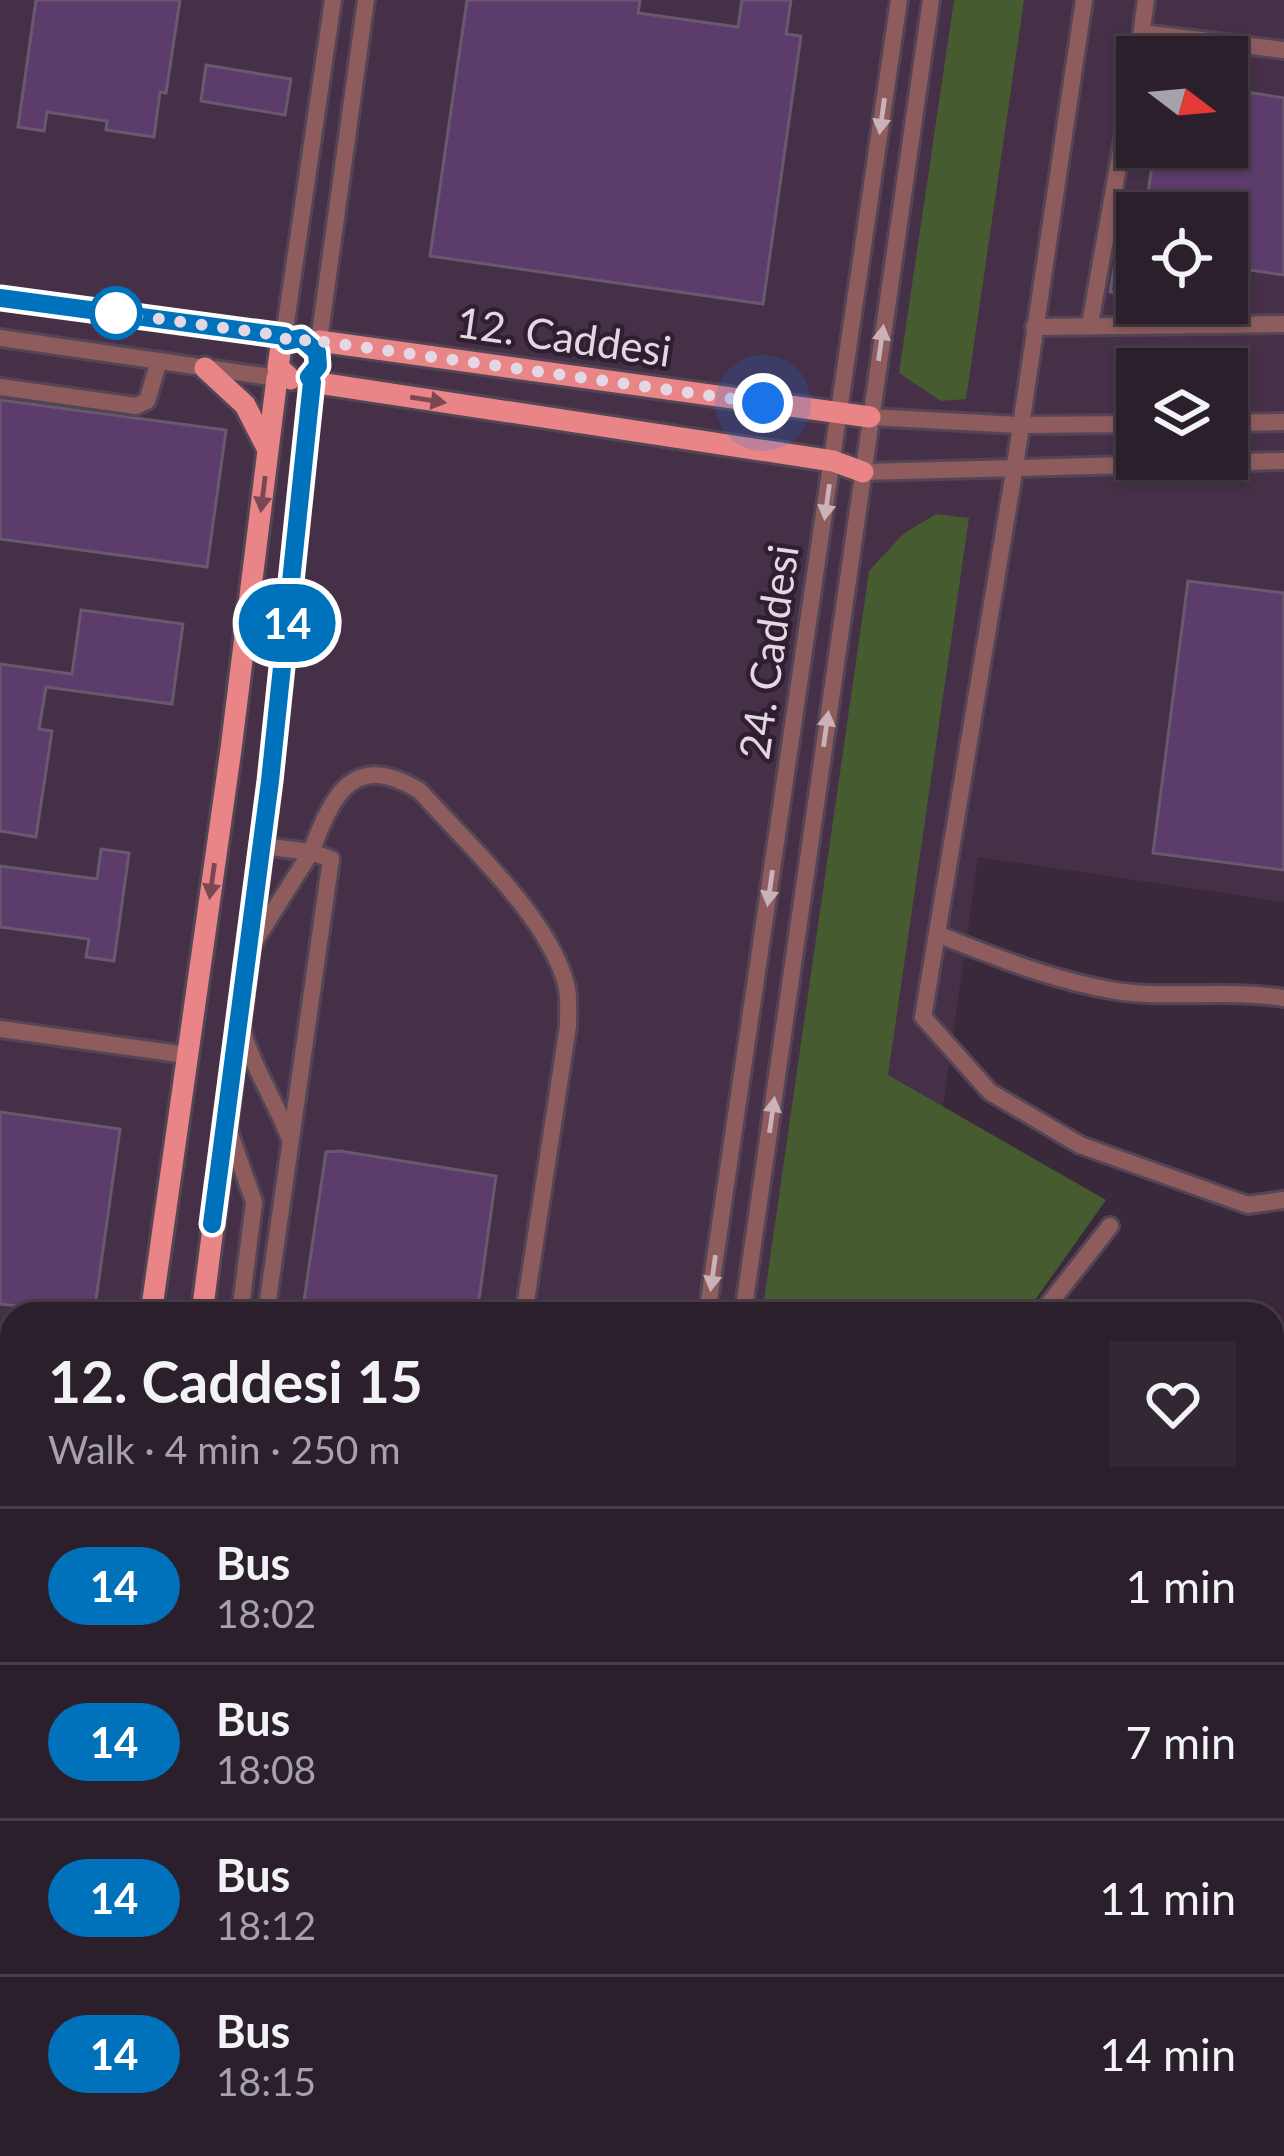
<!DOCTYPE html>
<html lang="en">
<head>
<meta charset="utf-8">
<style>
  :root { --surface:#2b1f2c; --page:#332734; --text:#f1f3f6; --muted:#a6a2a9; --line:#473d48 }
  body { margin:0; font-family:Lato,sans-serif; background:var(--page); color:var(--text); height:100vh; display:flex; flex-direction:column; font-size:45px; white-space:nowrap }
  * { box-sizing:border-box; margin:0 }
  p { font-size:39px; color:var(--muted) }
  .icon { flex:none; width:66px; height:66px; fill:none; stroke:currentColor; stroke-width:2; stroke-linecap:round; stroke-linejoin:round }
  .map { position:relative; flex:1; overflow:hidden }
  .side { position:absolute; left:0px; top:1302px; width:1284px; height:855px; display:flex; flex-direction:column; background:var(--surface); border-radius:36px 36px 0 0; box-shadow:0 3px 9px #0004,0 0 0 3px var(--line) }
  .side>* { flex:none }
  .badge { padding:0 24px; border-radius:39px; font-size:42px; line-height:78px }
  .needle { width:78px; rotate:106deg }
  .buttons { position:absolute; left:1116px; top:36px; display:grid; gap:24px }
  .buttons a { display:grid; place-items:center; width:132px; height:132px; border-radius:0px; background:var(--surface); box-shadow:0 3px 9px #0004,0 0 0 3px var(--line); font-size:60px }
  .you { position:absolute; width:60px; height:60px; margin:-30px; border:9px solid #fff; border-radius:50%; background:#1a73e8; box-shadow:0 0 0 18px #1a73e833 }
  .map>.badge { position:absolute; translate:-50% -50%; box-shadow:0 0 0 6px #fff }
  .round { display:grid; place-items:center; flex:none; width:126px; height:126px; border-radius:0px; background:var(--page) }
  .overview { display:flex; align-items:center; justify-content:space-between; height:204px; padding:0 48px }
  h1 { font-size:57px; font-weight:700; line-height:90px }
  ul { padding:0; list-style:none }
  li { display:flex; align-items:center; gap:36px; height:156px; padding:0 48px; border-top:3px solid var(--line) }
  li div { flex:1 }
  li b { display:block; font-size:45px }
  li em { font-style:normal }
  li .badge { min-width:132px; font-weight:700; text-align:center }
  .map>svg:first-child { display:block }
  .built { fill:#453047; fill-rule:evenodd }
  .green { fill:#465b2f }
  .building { fill:#5b3c6b; stroke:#68596f; stroke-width:3 }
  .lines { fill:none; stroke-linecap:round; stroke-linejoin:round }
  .minor-casing { stroke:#544556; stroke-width:22 }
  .major-casing { stroke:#544556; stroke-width:27 }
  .minor { stroke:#8e5c5c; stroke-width:16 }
  .major { stroke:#e98587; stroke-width:21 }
  .tram { stroke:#b6aab7; stroke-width:3 }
  .oneway { fill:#c9b2ba }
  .oneway2 { fill:#794853 }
  .line-casing { stroke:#fff; stroke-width:27 }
  .line { stroke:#0072bc; stroke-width:18 }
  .walk { stroke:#e2d7e2; stroke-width:12; stroke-dasharray:0 21.6 }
  .stop-dot { fill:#fff; stroke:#0072bc; stroke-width:6 }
  .labels { text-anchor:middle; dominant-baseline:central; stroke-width:9; stroke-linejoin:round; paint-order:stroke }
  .street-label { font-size:42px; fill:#e2d7e2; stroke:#2f1f31 }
</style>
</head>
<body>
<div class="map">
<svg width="1284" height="2156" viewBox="0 0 1284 2156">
  <rect width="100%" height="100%" fill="#39293b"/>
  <path class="built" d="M0 0H1284V902L978 857 914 1314H12V2145H1124L1187 2156H0ZM1137 57H1227V147H1137ZM1137 213H1227V303H1137ZM1137 369H1227V459H1137Z"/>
  <g class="green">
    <polygon points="954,0 1024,0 966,399 941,401 899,373"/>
    <polygon points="936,514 969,518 888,1075 1106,1200 1025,1314 762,1314 869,571 903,534"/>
    <polygon points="1272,1940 1284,1941 1284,2089 1272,2087"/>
    <polygon points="567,2145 596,2145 617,2156 544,2156"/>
  </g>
  <g class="building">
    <polygon points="36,0 180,0 166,93 160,92 154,137 106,130 107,121 47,112 44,131 18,127"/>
    <polygon points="467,0 640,0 638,13 738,27 742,0 791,0 786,34 801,36 763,304 430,256"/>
    <polygon points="206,65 291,79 285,115 201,101"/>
    <polygon points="1227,89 1284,98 1284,275 1250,270 1246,298 1227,295 1227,213 1137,213 1137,296 1110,292 1126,196 1147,199 1155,147 1227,147"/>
    <polygon points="0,400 226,430 207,567 0,539"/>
    <polygon points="1188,581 1284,593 1284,870 1153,853"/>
    <polygon points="81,610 183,624 172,704 46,687 39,729 52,731 36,837 0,831 0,664 72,674"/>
    <polygon points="101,849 129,853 114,961 86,957 89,939 0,927 0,866 97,879"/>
    <polygon points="0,1112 120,1129 94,1314 0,1304"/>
    <polygon points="340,1151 496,1176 477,1314 302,1314 326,1152"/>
  </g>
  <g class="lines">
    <g class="minor-casing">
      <g id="minor">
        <polyline points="1084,0 1015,466 923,1017 990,1092 1080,1145 1248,1205 1284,1200"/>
        <polyline points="1142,33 1284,50"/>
        <polyline points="1138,57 1146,0"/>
        <polyline points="0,298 284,336"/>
        <polyline points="1090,324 1137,60"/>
        <polyline points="1034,327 1284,324"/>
        <polyline points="0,338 277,378"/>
        <polyline points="287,341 284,336 333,0"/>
        <polyline points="319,341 366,0"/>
        <polyline points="0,387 136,406 147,401 159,361"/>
        <polyline points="870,417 1019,425 1137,424"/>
        <polyline points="1227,423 1284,422"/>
        <polyline points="863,472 1284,461"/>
        <path d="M262 846 311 852C333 794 353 750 420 791 467 844 551 919 567 988 569 1000 568 1013 568 1026L524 1314"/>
        <path d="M937 934C995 957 1054 981 1116 991 1169 999 1226 989 1284 998"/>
        <polyline points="251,947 311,852 331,859 266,1314"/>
        <path d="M241 1026C252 1066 275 1100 290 1139"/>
        <polyline points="0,1029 186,1055"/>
        <polyline points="228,1128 254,1202 240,1314"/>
        <polyline points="707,1314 899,0"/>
        <polyline points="743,1314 931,0"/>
        <polyline points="1041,1314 1110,1226"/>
        <polyline points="0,1662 12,1664"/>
        <polyline points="1272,1915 1284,1917"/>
        <polyline points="1272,2106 1284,2108"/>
        <polyline points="1272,2143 1284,2144"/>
        <polyline points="409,2156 430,2145"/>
        <polyline points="513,2156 537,2145"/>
        <polyline points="638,2156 641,2145"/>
        <polyline points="1040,2156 1042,2145"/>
      </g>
    </g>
    <g class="major-casing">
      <g id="major">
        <polyline points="314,345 319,341 870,417"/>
        <polyline points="205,368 245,405 266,446"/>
        <polyline points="291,379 278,367 281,346 294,338 314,345"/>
        <polyline points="312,382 833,461 863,472"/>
        <polyline points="151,1314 231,749 277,378 282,373"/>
        <polyline points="202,1314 270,781 312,382 309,377"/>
        <polyline points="51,2156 52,2145"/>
        <polyline points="99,2156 101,2145"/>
      </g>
    </g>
    <use href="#minor" class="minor"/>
    <use href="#major" class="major"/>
    <g class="tram">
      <polyline points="178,1314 178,1313"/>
      <polyline points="83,2156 84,2145"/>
    </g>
  </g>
  <defs><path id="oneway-solid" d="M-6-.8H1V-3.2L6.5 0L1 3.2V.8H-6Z" transform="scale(3)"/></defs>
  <g class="oneway">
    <use href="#oneway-solid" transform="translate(882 116) rotate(98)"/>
    <use href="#oneway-solid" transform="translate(881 343) rotate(-82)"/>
    <use href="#oneway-solid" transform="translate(827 502) rotate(98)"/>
    <use href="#oneway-solid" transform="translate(826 729) rotate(-82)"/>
    <use href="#oneway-solid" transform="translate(770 888) rotate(98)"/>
    <use href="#oneway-solid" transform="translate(772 1115) rotate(-82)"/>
    <use href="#oneway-solid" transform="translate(713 1273) rotate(98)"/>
  </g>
  <g class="oneway2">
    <use href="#oneway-solid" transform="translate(428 400) rotate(9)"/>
    <use href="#oneway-solid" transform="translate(263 494) rotate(97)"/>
    <use href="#oneway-solid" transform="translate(212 881) rotate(98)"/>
  </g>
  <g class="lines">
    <g class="line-casing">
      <polyline id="line" points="0,298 284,336 287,341 301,338 317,352 318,366 309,377 312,382 270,781 212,1224"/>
    </g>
    <use href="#line" class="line"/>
    <polyline class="walk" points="116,313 284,336 287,341 301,338 314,345 319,341 763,403"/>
  </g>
  <circle class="stop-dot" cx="116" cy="313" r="24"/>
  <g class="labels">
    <g class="street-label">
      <text transform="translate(564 336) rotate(8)">12. Caddesi</text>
      <text transform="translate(768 652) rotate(-82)">24. Caddesi</text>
    </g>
  </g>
</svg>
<div class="buttons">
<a><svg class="needle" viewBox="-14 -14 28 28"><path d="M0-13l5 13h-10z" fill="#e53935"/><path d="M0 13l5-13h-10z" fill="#a6a2a9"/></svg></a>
<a><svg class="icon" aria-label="locate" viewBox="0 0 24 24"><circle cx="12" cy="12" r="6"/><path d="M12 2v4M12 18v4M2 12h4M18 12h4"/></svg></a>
<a><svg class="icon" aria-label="layers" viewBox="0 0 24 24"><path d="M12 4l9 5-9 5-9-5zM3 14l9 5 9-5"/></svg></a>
</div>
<div class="you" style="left:763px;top:403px"></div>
<b class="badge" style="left:287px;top:623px;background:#0072bc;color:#fff">14</b>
<section class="side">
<div class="overview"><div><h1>12. Caddesi 15</h1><p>Walk · 4 min · 250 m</p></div><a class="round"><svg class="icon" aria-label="heart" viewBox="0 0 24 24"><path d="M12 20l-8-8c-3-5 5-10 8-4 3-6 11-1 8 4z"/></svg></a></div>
<ul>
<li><span class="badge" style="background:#0072bc;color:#fff">14</span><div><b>Bus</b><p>18:02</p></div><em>1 min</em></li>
<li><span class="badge" style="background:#0072bc;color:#fff">14</span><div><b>Bus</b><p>18:08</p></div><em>7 min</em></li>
<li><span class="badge" style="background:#0072bc;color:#fff">14</span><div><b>Bus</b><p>18:12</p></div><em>11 min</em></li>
<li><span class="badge" style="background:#0072bc;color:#fff">14</span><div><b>Bus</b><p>18:15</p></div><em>14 min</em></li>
</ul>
</section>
</div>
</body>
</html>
